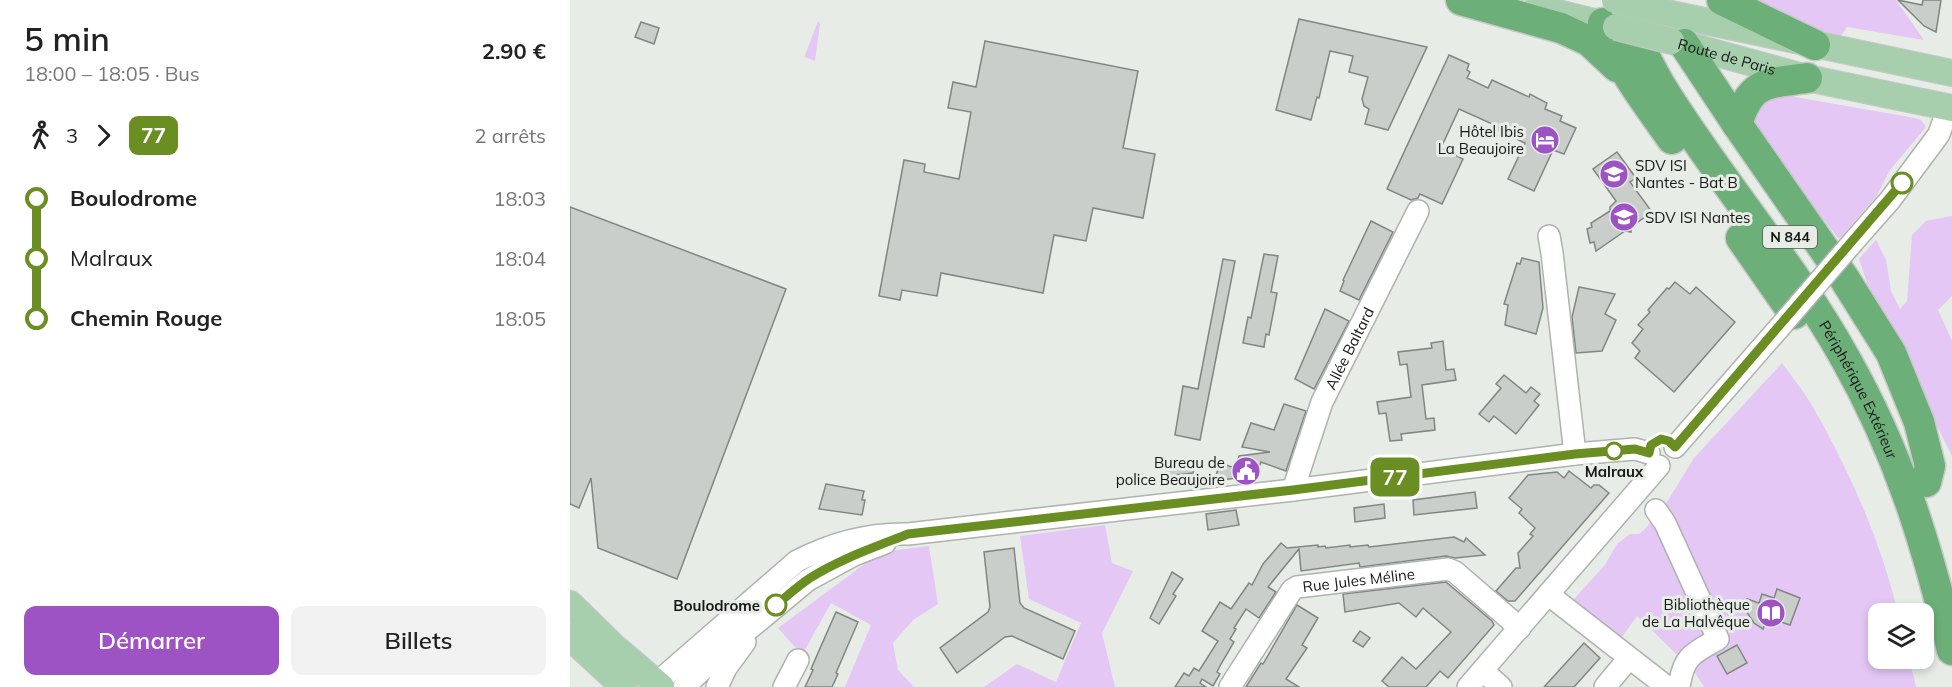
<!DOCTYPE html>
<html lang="fr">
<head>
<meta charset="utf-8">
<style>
  :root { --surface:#fff; --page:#f2f2f2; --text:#222; --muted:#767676; --accent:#9e53c5 }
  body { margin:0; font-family:Mulish,sans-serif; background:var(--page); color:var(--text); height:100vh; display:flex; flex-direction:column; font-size:22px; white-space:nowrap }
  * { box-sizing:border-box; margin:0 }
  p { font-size:20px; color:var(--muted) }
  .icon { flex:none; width:33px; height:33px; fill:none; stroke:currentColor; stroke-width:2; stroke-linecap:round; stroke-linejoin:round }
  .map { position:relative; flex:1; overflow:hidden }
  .panel { display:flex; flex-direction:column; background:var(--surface); width:570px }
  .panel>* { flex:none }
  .badge { padding:0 12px; border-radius:9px; font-size:21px; line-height:39px }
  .fabs { position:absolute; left:1298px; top:603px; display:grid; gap:12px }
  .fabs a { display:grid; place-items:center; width:66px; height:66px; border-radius:12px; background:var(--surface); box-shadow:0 3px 9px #0003; font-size:30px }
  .map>.badge { position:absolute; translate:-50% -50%; box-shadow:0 0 0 3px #fff }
  .legs { display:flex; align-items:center; gap:9px; height:66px; padding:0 24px; font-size:20px }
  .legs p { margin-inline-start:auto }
  .summary { display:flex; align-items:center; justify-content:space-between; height:102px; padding:0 24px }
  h1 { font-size:33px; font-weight:600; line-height:45px }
  .cta { display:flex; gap:12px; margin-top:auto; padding:12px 24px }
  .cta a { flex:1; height:69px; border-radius:12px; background:var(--accent); color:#fff; font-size:24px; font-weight:600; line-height:69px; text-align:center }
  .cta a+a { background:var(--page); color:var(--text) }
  ul { padding:0 24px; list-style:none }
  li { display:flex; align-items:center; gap:21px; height:60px; font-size:22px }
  li i { display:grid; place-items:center; width:9px; height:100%; margin:0 8px; background:currentColor }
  li i::after { content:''; width:15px; height:15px; margin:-8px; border:4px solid; border-radius:50%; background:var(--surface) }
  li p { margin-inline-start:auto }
  li:first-child i { background:linear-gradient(#0000 50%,currentColor 0) }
  li:last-child i { background:linear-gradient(currentColor 50%,#0000 0) }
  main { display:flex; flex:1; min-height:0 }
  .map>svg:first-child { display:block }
  .green { fill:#e4c7f5 }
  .building { fill:#c9ceca; stroke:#818682; stroke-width:1.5 }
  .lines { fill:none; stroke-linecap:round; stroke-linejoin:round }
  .minor-casing { stroke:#aeb3af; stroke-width:24 }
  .major-casing { stroke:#c7c8c7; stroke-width:28 }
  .highway-casing { stroke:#c7c8c7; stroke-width:33 }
  .minor { stroke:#fff; stroke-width:21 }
  .major { stroke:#a7cfae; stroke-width:26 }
  .highway { stroke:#6caf78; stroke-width:30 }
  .minor-bridge-casing { stroke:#aeb3af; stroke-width:24; stroke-linecap:butt }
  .major-bridge-casing { stroke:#c7c8c7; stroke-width:28; stroke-linecap:butt }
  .minor-bridge { stroke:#fff; stroke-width:21 }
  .major-bridge { stroke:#a7cfae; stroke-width:26 }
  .line-1-casing { stroke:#fff; stroke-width:14 }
  .line-1 { stroke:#6b8e23; stroke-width:9 }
  .stop-1-dot { fill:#fff; stroke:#6b8e23; stroke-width:3 }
  .labels { text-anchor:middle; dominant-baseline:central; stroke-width:6; stroke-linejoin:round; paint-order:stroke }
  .shield { fill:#e7ece7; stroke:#555855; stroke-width:1.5 }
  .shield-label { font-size:14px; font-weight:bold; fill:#161816 }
  .street-label { font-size:15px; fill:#161816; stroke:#e7ece7 }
  .poi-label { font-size:15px; fill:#161816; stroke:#e7ece7; text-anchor:end }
  .stop-label { font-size:15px; font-weight:bold; fill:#161816; stroke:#e7ece7 }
</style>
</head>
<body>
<main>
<section class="panel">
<div class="summary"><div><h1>5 min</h1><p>18:00 – 18:05 · Bus</p></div><b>2.90 €</b></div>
<div class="legs"><svg class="icon" aria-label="walk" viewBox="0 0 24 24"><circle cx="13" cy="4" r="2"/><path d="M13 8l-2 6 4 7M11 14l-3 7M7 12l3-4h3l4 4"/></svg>3<svg class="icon" aria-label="forward" viewBox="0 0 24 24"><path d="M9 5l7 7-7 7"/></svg><b class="badge" style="background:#6b8e23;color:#fff">77</b><p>2 arrêts</p></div>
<ul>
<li><i style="color:#6b8e23"></i><b>Boulodrome</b><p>18:03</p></li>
<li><i style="color:#6b8e23"></i><span>Malraux</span><p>18:04</p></li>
<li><i style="color:#6b8e23"></i><b>Chemin Rouge</b><p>18:05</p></li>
</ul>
<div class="cta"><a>Démarrer</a><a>Billets</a></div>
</section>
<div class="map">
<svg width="1382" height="687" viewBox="0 0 1382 687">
  <rect width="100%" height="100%" fill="#e7ece7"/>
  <g class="green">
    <polygon points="1173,0 1326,0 1354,40 1277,27 1270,37 1191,10"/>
    <polygon points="248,21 250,24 245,61 235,57 235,55"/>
    <polygon points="1208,94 1345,118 1351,120 1356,127 1320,170 1306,197 1269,239 1184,133 1182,101"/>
    <polygon points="1382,216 1382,296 1368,310 1382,341 1382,456 1300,292 1289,259 1306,240 1316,260 1321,291 1330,309 1337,301 1342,235 1356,221"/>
    <path d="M1212 363C1223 378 1235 393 1244 409 1280 472 1311 542 1328 613L1308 614V658L1339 659 1346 687H1134L1124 671 1067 616 1047 644 1003 600 1035 565 1047 544 1060 534H1069L1074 530 1097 502 1124 458Z"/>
    <polygon points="535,525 542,563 563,571 532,633 545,687 414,687 447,664 486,682 511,623 459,599 450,536"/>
    <polygon points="359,546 368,604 343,620 323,643 328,670 344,687 275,687 301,625 261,603 232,655 208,628 311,552"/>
  </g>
  <g class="building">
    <polygon points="1328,0 1352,5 1353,0 1371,0 1366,32 1354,26"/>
    <polygon points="729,19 857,47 818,130 795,124 799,109 794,106 792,99 798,77 779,72 783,56 760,51 749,98 747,97 741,120 706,110"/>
    <polygon points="71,22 89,28 84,44 65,37"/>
    <polygon points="415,41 568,71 553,148 585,154 573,218 523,208 516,241 484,235 473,293 371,273 367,296 332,290 330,300 309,296 334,160 355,164 354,172 389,179 401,112 378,108 383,82 406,87"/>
    <polygon points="879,55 899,64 897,70 900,72 897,78 918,88 922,80 959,97 960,94 977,103 975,109 992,116 990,121 1006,128 994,154 983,150 964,191 938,179 955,143 927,130 929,127 889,109 871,148 893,159 872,204 850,194 848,198 841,200 817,189"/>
    <polygon points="1047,152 1066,178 1060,182 1082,212 1061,227 1061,232 1055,231 1026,251 1024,242 1020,243 1017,229 1022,227 1021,223 1040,211 1040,207 1046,201 1023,169"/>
    <polygon points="0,207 216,289 107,579 28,548 21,478 9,508 0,504"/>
    <polygon points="801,221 823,232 789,300 770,291 774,281 773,280"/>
    <polygon points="694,254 708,256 701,292 707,293 699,335 696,334 694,347 673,343 678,317 681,318"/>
    <polygon points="952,258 969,262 973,308 966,334 935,325 938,305 934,304 947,263 950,264"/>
    <polygon points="653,259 665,261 630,440 605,435 613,386 628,389"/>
    <polygon points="1105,282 1120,294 1126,287 1165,322 1104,392 1065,358 1070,351 1062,343 1073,329 1068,325 1080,312 1078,310 1097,288 1099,289"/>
    <polygon points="1009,287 1045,294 1035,314 1046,320 1032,351 1006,353 1002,317"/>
    <polygon points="755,309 779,321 744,389 725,379"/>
    <polygon points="873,341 876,370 884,369 886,380 852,385 856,419 864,418 865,430 831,434 832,440 820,441 816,413 809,414 807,402 841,397 837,364 830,365 828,352 862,348 861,343"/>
    <polygon points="934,375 956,393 961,387 970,394 964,401 969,405 946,434 924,416 919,422 909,414 931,388 926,384"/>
    <polygon points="714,404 736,411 716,471 691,462 686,475 688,475 644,481 650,463 665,468 669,456 700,452 672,447 681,423 704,430"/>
    <polygon points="627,461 623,473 597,476 596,464"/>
    <polygon points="999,471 1021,488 1024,485 1029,485 1039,493 945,601 938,601 926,591 946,568 950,568 948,553 963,536 960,534 965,528 949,513 952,509 939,498 958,475 987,472 994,478"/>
    <polygon points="256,484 294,491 292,500 295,500 292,515 249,509"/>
    <polygon points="905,492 907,508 844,515 843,500"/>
    <polygon points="814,504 815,518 785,522 784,508"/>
    <polygon points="666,510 669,525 638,530 636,514"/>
    <polygon points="884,537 894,542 896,538 915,555 885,558 876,556 790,567 789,563 731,571 729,549 698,587 706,592 689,618 676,609 664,628 666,629 660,639 664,642 651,664 647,672 650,674 643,686 632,679 630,683 636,687 605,687 614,673 619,676 624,668 629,671 648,641 632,631 650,602 661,609 679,583 682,585 693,564 711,543 717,548 748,545 748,547 755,546 756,548 780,545 780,547 798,545 799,547"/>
    <polygon points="444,548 450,603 454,608 505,631 493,659 442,636 435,637 387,673 370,648 418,612 420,607 414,552"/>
    <polygon points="602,572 613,579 603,594 606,596 589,624 580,618"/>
    <polygon points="876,582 922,621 924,625 878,678 870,671 856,687 819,687 812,681 832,657 846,669 881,632 853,608 846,617 829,603 775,612 773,594"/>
    <polygon points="1207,589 1230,598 1220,625 1202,619 1202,622 1196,620 1193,629 1184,623 1174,608 1177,599 1189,603 1192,594 1204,598"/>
    <polygon points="727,605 748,618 732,645 737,648 716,679 729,687 676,687 691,663 693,664"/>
    <polygon points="266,612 288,622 266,673 268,674 262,687 235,687 243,670 241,669"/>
    <polygon points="790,631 800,638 793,647 783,641"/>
    <polygon points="1014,643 1030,658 1004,687 974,687"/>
    <polygon points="1167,645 1177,663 1157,674 1147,656"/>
  </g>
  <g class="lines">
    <g class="minor-casing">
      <g id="minor">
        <polyline points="979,236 982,253 1005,454"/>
        <polyline points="1283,242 1320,200 1364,141 1369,134 1378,108"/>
        <polyline points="1105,447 1209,328"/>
        <path id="s1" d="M723 490 752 402 848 211"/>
        <path d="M1086 510 1095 523 1148 639C1126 652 1114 655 1110 682"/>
        <polyline points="979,595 1097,687"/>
        <polyline points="913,671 931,687"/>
        <path d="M82 687 227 561C262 543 298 533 338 534L723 490 1005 454 1065 449 1079 453"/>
        <polyline points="114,687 151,652 238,580 284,555 315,543"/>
        <polyline points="147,687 156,668 175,642"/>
        <polyline points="214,687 228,660"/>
        <path id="s2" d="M660 687 722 590 727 587 878 569 885 572 950 628"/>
        <polyline points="898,687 1089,466"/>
        <polyline points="1035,687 1059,658"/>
      </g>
    </g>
    <g class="major-casing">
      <g id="major">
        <polyline points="967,8 1046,27"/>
        <polyline points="1092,12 1382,73"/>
        <path id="s3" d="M1102 41 1237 78 1382 108"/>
        <polyline points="0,604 44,647 91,687"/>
        <polyline points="0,637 54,687"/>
      </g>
    </g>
    <g class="highway-casing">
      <g id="highway">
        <polyline points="891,0 991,28 1019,41 1047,67"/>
        <polyline points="1152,0 1245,45"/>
        <path id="s4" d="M1053 11C1065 37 1077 63 1092 88 1149 180 1222 263 1275 358 1329 453 1357 545 1382 650"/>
        <path d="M1033 23C1047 66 1077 103 1102 139"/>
        <polyline points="1114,44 1167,124 1274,278 1321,353 1349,422 1360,466 1356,482"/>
        <path d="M1167 124C1181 80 1196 84 1237 78"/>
        <polyline points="1171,238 1224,314"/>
      </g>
    </g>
    <use href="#minor" class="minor"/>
    <use href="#major" class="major"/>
    <use href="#highway" class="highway"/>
    <g class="minor-bridge-casing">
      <polyline id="minor-bridge" points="1209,328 1283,242"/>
    </g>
    <g class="major-bridge-casing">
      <g id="major-bridge">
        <polyline points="1045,0 1092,12"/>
        <polyline points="1046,27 1101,41"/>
      </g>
    </g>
    <use href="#minor-bridge" class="minor-bridge"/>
    <use href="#major-bridge" class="major-bridge"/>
  </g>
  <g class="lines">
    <g class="line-1-casing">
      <path id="line-1" d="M206 605C217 596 228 586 240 578 270 559 305 547 338 534L723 490 1005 454 1065 449 1079 453 1081 445 1091 439 1099 441 1105 447 1332 183"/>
    </g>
    <use href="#line-1" class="line-1"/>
  </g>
  <defs>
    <g id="hotel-disc" transform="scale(1.5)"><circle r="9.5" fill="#9e53c5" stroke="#e7ece7"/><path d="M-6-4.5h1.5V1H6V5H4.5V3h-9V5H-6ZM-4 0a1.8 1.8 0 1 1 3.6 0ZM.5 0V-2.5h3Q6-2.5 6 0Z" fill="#fff"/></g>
    <g id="university-disc" transform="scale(1.5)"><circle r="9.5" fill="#9e53c5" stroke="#e7ece7"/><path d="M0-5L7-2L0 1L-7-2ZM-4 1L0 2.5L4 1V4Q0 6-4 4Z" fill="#fff"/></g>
    <g id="civic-disc" transform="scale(1.5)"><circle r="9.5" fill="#9e53c5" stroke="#e7ece7"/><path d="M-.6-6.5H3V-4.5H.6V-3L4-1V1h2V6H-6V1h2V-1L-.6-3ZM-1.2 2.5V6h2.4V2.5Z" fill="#fff"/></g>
    <g id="library-disc" transform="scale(1.5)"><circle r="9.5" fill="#9e53c5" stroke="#e7ece7"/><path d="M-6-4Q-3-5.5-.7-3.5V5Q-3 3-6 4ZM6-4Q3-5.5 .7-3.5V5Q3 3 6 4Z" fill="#fff"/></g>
  </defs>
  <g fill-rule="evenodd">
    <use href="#hotel-disc" x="975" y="140"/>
    <use href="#university-disc" x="1044" y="174"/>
    <use href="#university-disc" x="1054" y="217"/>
    <use href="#civic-disc" x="676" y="471"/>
    <use href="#library-disc" x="1201" y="613"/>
  </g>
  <g class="stop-1-dot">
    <circle cx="1332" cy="183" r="10"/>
    <circle cx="1044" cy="451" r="8"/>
    <circle cx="206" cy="605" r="10"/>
  </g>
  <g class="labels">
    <rect class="shield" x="1193" y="226" width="54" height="22" rx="4.5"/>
    <g class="shield-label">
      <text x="1220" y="237">N 844</text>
    </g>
    <g class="street-label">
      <text stroke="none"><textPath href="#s3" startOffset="57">Route de Paris</textPath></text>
      <text stroke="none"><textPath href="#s1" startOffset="153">Allée Baltard</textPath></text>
      <text stroke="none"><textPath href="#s4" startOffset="447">Périphérique Extérieur</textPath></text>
      <text stroke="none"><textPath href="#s2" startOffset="183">Rue Jules Méline</textPath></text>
    </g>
    <g class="poi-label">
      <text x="954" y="131">Hôtel Ibis<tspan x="954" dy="17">La Beaujoire</tspan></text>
      <text x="1065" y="165" text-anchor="start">SDV ISI<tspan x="1065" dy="17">Nantes - Bat B</tspan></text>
      <text x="1075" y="217" text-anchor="start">SDV ISI Nantes</text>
      <text x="655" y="462">Bureau de<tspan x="655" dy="17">police Beaujoire</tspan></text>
      <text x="1180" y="604">Bibliothèque<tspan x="1180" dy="17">de La Halvêque</tspan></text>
    </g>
    <g class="stop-label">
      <text x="1044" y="471">Malraux</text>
      <text x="190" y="605" text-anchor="end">Boulodrome</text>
    </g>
  </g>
</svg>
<div class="fabs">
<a><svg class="icon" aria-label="layers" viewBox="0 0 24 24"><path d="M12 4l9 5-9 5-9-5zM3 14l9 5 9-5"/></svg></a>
</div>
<b class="badge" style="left:825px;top:477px;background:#6b8e23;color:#fff">77</b>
</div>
</main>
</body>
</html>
